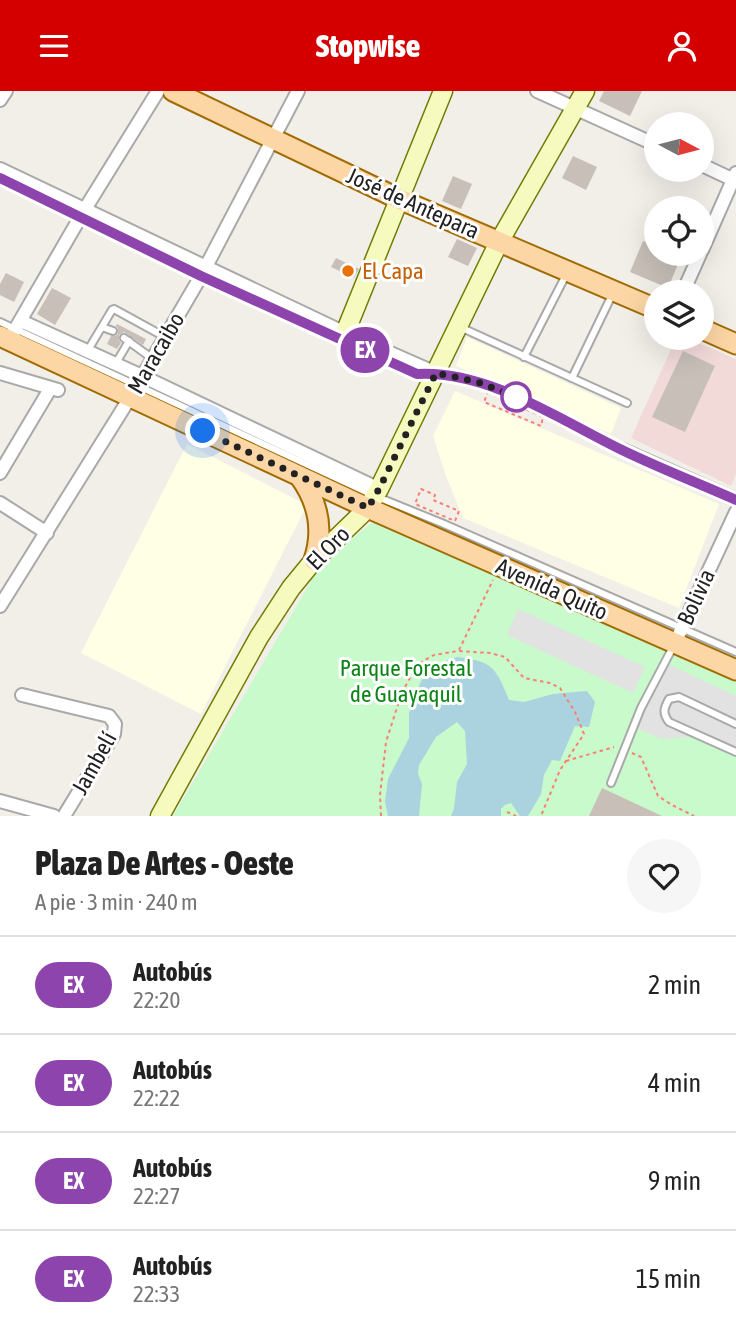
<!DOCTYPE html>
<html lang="es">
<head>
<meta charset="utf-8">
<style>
  :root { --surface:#fff; --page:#f6f6f6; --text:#222; --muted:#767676; --line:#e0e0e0; --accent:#d40000 }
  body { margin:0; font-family:"Asap Condensed",sans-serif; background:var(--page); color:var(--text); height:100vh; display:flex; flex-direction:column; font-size:26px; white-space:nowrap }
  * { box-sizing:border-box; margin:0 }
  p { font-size:23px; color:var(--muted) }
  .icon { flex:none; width:38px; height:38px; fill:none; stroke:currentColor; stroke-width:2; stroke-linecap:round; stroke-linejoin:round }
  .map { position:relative; height:725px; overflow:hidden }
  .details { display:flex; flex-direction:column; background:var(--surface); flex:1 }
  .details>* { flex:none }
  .badge { padding:0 14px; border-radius:23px; font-size:24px; line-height:46px }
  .needle { width:46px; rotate:97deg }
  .fabs { position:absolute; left:644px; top:21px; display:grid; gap:14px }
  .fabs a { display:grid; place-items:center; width:70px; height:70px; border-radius:50%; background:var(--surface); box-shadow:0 7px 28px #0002; font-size:35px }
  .you { position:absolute; width:35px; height:35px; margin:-18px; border:5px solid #fff; border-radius:50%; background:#1a73e8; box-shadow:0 0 0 10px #1a73e833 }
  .map>.badge { position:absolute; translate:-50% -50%; box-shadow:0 0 0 4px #fff }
  .round { display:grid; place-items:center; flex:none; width:74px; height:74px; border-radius:37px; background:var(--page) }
  .overview { display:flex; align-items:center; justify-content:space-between; height:119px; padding:0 35px }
  h1 { font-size:33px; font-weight:800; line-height:52px }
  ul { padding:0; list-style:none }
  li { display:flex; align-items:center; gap:21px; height:98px; padding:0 35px; border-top:2px solid var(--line) }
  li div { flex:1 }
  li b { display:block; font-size:26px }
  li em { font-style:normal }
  li .badge { min-width:77px; font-weight:700; text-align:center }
  header { display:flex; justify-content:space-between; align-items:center; height:91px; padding:0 35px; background:var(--accent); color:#fff; font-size:32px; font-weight:800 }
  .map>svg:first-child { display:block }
  .commercial { fill:#f2dad9 }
  .education { fill:#ffffe5 }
  .park { fill:#c8facc }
  .parking { fill:#e2e2e2 }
  .water { fill:#aad3df }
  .building { fill:#c7bfb8 }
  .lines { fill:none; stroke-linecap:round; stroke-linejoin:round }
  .lane-casing { stroke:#a9a9a9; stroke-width:10 }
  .street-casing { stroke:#a9a9a9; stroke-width:16 }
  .secondary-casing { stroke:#707d05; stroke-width:21 }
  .primary-casing { stroke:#a06b00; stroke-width:23 }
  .path { stroke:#fa8072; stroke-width:2; stroke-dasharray:3.5 3.5; stroke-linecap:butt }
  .lane { stroke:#fff; stroke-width:6 }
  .street { stroke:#fff; stroke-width:12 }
  .secondary { stroke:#f7fabf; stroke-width:18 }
  .primary { stroke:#fcd6a4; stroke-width:19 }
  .line-casing { stroke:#fff; stroke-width:16 }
  .line { stroke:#8e44ad; stroke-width:10 }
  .walk { stroke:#222; stroke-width:7; stroke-dasharray:0 12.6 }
  .food-dot { fill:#e8710a; stroke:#fff; stroke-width:2.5 }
  .stop-dot { fill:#fff; stroke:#8e44ad; stroke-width:3.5 }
  .labels { text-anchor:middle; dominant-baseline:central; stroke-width:6; stroke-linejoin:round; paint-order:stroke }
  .street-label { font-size:23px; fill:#222; stroke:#fff }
  .food-label { font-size:23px; fill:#c56008; stroke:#fff; text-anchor:start }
  .park-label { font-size:23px; fill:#0c8416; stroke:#fff }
</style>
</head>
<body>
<header><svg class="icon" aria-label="menu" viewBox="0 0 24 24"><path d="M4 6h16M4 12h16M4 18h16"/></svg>Stopwise<svg class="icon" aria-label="person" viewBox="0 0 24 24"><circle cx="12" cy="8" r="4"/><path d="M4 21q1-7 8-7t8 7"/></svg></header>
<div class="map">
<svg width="736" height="725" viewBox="0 0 736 725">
  <rect width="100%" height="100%" fill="#f2efe9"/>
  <polygon class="commercial" points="676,247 687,247 736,268 736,383 731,395 631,347"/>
  <g class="education">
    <polygon points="467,246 621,317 611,343 456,275"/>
    <polygon points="455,300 719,413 679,517 463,427 446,385 433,345"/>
    <polygon points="187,353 307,414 201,623 81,562"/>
  </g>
  <polygon class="park" points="374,430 736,590 736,725 173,725 313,487 342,456"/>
  <g class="parking">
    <polygon points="518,518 645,576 633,602 507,544"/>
    <polygon points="663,571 736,605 736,665 691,646 661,648 632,635"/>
  </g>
  <path class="water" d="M457 566C493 570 496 577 509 609L524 611 553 603 587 600 595 611 589 636 575 635 560 670 552 669 544 684 541 703 528 725H520L511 712 505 714 501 718V725H451L454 717 457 691 467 673 465 640 457 631 436 646 419 674 418 683 422 693 419 725H388L385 711 388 688 409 647V622L421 590 440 572Z"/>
  <g class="building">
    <polygon points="604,0 642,0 630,25 599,10"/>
    <polygon points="573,65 597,76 586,99 562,87"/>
    <polygon points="453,85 472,93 461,118 442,110"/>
    <polygon points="457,148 477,157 468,175 448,166"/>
    <polygon points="643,150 656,156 656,163 672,163 681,166 668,197 630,181"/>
    <polygon points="336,167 359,178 354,187 331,176"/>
    <polygon points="6,182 24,191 14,211 0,204 0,193"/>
    <polygon points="52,197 71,207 55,234 37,223"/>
    <polygon points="117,233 146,248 143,254 124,241 119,244 119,249 121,252 117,258 107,253 111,245 115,245 118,243 118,238 116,235"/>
    <polygon points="683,260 715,275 685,341 652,326"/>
    <polygon points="602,697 662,725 589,725"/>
  </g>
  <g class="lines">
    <g class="lane-casing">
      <g id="lane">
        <path d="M0 87 201 185 417 283C484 279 564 329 623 359"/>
        <polyline points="0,231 375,405 444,433 736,561"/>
        <polyline points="102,236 113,240"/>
        <polyline points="460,236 627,312"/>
        <polyline points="124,247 153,268"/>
        <polyline points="88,259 112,219 114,218 165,246"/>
        <polyline points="524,266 567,182"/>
        <polyline points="116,272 129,250"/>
        <polyline points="572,287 613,202"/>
        <path d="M736 633 679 606 669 608C664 617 662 622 669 631L736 661"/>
        <polyline points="611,692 641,617 674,554"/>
      </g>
    </g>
    <g class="street-casing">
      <g id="street">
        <polyline points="537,0 656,54"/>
        <polyline points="0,9 6,0"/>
        <polyline points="702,74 736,90"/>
        <polyline points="0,78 345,242 436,282"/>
        <polyline points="702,159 736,82"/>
        <polyline points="683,201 700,163"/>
        <polyline points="21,230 142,285 379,398"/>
        <polyline points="9,249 85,118 158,0"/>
        <polyline points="0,282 58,299"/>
        <polyline points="623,359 736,409"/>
        <polyline points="0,382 50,298"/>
        <polyline points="0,412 47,442"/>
        <polyline points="0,515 131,305 201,185 298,0"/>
        <polyline points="675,552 736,421"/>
        <polyline points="22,604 109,625 115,633 114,643 64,725"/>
        <polyline points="0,710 54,725"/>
      </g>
    </g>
    <g class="secondary-casing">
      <g id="secondary">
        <polyline points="345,242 443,0"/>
        <polyline points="160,725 259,546 291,497 314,469 368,417 379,398 499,151 585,0"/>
      </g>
    </g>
    <g class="primary-casing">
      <g id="primary">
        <polyline points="173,0 399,108 656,218"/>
        <polyline points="702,238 736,253"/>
        <polyline points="0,245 368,417 736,579"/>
        <path d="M300 386C318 411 324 439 314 469"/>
      </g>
    </g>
    <g class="path">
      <polygon points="488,301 543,326 541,335 484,311"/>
      <polygon points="421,398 435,404 433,409 459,420 455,430 415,413"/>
      <polyline points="459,559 493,489"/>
      <polyline points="632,662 641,666 658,705 672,714 694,725"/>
      <polyline points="566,670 614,656"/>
      <polyline points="507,721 516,725"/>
      <polyline points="381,725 380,704 386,651 402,601 418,573 434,564 458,560 490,562 505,566 524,587 550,592 560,597 575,621 584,643 560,679 541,725"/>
    </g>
    <use href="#lane" class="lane"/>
    <use href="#street" class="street"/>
    <use href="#secondary" class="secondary"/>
    <use href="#primary" class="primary"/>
  </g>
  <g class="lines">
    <g class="line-casing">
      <path id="line" d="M0 87 201 185 417 283C488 279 560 329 622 359 659 377 698 392 736 409"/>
    </g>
    <use href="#line" class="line"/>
    <polyline class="walk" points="203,340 368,417 379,398 436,282 478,291 516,306"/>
  </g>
  <circle class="food-dot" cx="348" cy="180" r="7"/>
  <circle class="stop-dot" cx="516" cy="306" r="14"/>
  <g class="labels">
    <g class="street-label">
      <text transform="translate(413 112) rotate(24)">José de Antepara</text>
      <text transform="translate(156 262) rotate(-60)">Maracaibo</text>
      <text transform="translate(328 457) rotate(-46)">El Oro</text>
      <text transform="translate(552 498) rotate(24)">Avenida Quito</text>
      <text transform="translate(696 506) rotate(-65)">Bolivia</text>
      <text transform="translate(94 672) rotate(-61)">Jambelí</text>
    </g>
    <g class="food-label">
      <text x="362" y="180">El Capa</text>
    </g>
    <g class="park-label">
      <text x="406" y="577">Parque Forestal<tspan x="406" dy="26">de Guayaquil</tspan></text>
    </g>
  </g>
</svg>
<div class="fabs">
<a><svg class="needle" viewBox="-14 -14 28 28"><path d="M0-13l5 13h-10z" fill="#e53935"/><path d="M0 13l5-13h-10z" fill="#767676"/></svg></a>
<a><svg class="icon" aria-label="locate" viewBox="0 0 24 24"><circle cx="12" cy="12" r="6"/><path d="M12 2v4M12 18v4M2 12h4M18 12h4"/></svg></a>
<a><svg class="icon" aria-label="layers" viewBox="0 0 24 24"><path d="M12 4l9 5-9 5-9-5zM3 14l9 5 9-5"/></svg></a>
</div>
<div class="you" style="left:203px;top:340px"></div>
<b class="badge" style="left:365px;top:259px;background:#8e44ad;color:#fff">EX</b>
</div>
<section class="details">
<div class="overview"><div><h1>Plaza De Artes - Oeste</h1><p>A pie · 3 min · 240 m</p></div><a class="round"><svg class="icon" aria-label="heart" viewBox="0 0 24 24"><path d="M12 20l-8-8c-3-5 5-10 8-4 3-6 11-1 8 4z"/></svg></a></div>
<ul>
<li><span class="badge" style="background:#8e44ad;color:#fff">EX</span><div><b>Autobús</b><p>22:20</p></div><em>2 min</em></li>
<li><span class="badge" style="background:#8e44ad;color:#fff">EX</span><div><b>Autobús</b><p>22:22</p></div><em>4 min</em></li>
<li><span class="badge" style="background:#8e44ad;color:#fff">EX</span><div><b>Autobús</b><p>22:27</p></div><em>9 min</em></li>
<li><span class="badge" style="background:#8e44ad;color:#fff">EX</span><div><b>Autobús</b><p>22:33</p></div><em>15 min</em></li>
</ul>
</section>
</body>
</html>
